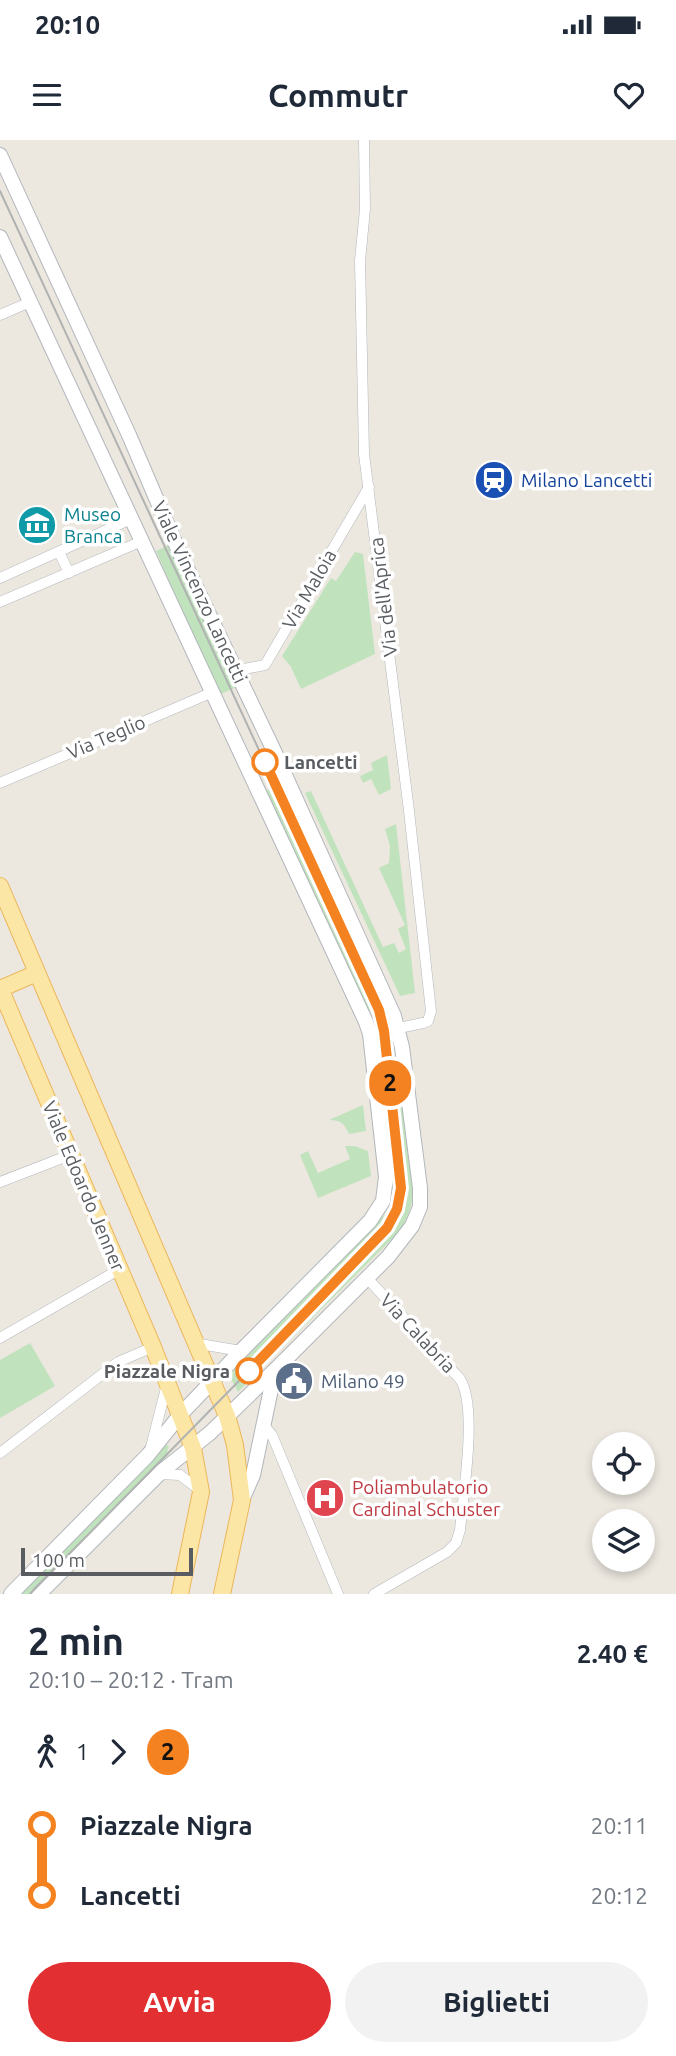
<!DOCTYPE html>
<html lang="it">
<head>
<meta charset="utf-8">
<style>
  :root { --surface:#fff; --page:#f2f2f3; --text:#1f2937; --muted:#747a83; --accent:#e22f31 }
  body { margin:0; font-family:Ubuntu,sans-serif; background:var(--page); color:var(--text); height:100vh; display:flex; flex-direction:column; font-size:26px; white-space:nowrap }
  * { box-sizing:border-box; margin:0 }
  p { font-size:23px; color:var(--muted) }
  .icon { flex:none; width:38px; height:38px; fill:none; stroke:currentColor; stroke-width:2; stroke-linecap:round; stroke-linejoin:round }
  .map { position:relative; height:1454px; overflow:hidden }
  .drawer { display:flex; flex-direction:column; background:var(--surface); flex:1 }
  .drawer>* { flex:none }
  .badge { padding:0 14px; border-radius:23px; font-size:24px; line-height:46px }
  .buttons { position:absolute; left:592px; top:1292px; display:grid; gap:14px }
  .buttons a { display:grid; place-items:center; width:63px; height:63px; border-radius:50%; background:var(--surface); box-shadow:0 4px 10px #0003; font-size:35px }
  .scale { position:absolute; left:21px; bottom:18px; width:172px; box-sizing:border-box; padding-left:7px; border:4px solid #595d61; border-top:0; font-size:19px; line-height:24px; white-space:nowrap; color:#595d61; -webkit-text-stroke:5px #fff; paint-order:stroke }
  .map>.badge { position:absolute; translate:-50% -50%; box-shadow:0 0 0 4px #fff }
  .legs { display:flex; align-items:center; gap:10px; height:77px; padding:0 28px; font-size:23px }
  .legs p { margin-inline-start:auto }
  .summary { display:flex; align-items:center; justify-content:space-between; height:119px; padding:0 28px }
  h1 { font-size:38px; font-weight:700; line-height:52px }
  .button { display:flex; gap:14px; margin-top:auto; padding:14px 28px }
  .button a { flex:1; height:80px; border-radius:42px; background:var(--accent); color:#fff; font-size:28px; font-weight:700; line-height:80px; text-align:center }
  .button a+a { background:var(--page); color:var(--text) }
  ul { padding:0 28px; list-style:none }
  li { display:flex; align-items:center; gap:24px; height:70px; font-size:26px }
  li i { display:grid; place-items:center; width:10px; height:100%; margin:0 9px; background:currentColor }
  li i::after { content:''; width:18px; height:18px; margin:-9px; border:5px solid; border-radius:50%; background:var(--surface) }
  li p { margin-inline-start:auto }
  li:first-child i { background:linear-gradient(#0000 50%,currentColor 0) }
  li:last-child i { background:linear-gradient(currentColor 50%,#0000 0) }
  .status { display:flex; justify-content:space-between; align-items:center; height:49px; padding:0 35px; background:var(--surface); direction:ltr }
  .status svg { height:19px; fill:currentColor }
  header { display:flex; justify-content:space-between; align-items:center; height:91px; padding:0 28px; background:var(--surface); font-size:32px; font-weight:700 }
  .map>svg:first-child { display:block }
  .green { fill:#c0e3bd }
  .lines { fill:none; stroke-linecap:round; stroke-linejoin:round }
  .street-casing { stroke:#b3b7bb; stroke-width:11 }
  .secondary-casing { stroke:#b2b6bb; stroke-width:16 }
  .primary-casing { stroke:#ecb659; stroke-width:18 }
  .street { stroke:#fff; stroke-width:10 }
  .secondary { stroke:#fff; stroke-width:14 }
  .primary { stroke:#fce6a5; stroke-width:16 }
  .tram { stroke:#b1b2b2; stroke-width:2 }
  .line-1-casing { stroke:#fff; stroke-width:16 }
  .line-1 { stroke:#f58220; stroke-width:10 }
  .stop-1-dot { fill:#fff; stroke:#f58220; stroke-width:3.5 }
  .labels { text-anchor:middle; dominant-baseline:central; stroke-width:7; stroke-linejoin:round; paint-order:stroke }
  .transit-label { font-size:19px; fill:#164399; stroke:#fff; text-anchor:start }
  .culture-label { font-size:19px; fill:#0d838f; stroke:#fff; text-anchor:start }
  .street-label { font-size:19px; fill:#595d61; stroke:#fff }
  .stop-label { font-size:19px; font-weight:bold; fill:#595d61; stroke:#fff; text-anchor:start }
  .service-label { font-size:19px; fill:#4e5e75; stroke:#fff; text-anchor:start }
  .health-label { font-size:19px; fill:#be3a42; stroke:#fff; text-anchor:start }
</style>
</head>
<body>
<div class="status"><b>20:10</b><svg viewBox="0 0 49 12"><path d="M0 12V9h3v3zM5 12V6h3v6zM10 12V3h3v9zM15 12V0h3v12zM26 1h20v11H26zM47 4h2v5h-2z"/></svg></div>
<header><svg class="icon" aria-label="menu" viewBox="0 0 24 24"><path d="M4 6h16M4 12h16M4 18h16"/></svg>Commutr<svg class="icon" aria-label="heart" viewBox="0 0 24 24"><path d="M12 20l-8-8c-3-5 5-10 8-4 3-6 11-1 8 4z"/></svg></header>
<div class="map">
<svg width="676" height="1454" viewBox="0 0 676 1454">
  <rect width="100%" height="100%" fill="#ece8e0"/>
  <g class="green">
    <polygon points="171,404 239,546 219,555 156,411"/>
    <polygon points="355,412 363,414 375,514 301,549 291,527 282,516 331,438 336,441"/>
    <polygon points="387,615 391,649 379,655 371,639 363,643 360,636 373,630 371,623"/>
    <polygon points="283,643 383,864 369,871 284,688 265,651"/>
    <polygon points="311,651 383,807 394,803 399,813 406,809 398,789 405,785 379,728 389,723 390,706 385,689 396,684 415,853 400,856 305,653"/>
    <path d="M396 906 413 1040C414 1063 409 1081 393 1098L238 1252 229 1235 388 1071 393 1039 379 915Z"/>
    <path d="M363 965 366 991 349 994C344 983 341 980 329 980Z"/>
    <polygon points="345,1006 355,1006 368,1011 371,1036 318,1058 300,1015 308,1011 318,1033 350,1019"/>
    <polygon points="30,1203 55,1246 0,1278 0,1220"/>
    <polygon points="165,1303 169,1307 167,1311 169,1314 34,1454 17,1454"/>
  </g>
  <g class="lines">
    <g class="street-casing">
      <g id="street">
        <polyline points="364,0 365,69 360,121 364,314 409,671 431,871 428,881 423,883 370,894"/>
        <polyline points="0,175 30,162"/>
        <polyline points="59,412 69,433"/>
        <polyline points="0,438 131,379"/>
        <polyline points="0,462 142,401"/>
        <polyline points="235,527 244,529 265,525 369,347"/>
        <polyline points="0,643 213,552"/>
        <polyline points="0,1042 70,1015"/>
        <path d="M367 1138 460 1239C478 1267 463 1355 460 1390L456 1403 447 1412 374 1454"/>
        <polyline points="0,1198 120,1129"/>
        <polyline points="194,1203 241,1211"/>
        <polyline points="264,1285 272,1295 338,1454"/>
        <polyline points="151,1307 167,1244"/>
        <polyline points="0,1313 118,1222 153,1207"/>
        <polyline points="158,1334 180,1335 201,1351"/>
      </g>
    </g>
    <g class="secondary-casing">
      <g id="secondary">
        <polyline points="0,15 129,295 177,407 275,613 394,876 402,907 420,1048 420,1067 412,1086 388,1117 275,1230 210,1293 162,1331 39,1454"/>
        <polyline points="0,97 366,882 370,894 386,1037 383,1061 370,1081 241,1211 180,1275 148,1315 11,1454"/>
        <polyline points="242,1360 253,1335 275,1230"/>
      </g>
    </g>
    <g class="primary-casing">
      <g id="primary">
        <polyline points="0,746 227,1276 235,1305 242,1360 222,1454"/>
        <polyline points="0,848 153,1207 193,1308 201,1352 180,1454"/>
        <polyline points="0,849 37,833"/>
      </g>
    </g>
    <use href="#street" class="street"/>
    <use href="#secondary" class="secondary"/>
    <use href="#primary" class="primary"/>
    <polyline class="tram" points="0,51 378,867 384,891 401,1038 397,1069 393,1079 380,1097 30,1454"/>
  </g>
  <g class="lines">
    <g class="line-1-casing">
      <polyline id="line-1" points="249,1231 387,1088 397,1069 401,1048 384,891 379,870 265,622"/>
    </g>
    <use href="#line-1" class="line-1"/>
  </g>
  <defs>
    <g id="station-disc" transform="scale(2.0125)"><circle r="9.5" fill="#1a4fb4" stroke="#fff"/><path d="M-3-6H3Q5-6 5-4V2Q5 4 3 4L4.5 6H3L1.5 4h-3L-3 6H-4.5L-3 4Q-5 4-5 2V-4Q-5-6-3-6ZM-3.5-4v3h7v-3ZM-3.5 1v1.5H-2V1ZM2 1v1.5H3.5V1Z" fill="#fff"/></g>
    <g id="museum-disc" transform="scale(2.0125)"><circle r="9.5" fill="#0f9aa8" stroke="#fff"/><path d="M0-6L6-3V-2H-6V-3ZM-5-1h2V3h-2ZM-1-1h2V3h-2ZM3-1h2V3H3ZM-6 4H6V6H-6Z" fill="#fff"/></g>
    <g id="civic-disc" transform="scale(2.0125)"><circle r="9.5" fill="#5c6f8a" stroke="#fff"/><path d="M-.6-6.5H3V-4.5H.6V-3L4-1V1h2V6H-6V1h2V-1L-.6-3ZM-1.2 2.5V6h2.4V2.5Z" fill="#fff"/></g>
    <g id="hospital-disc" transform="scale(2.0125)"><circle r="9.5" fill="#e0444e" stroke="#fff"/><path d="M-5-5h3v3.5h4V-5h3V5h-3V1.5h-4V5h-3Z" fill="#fff"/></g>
  </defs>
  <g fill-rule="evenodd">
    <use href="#station-disc" x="494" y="340"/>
    <use href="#museum-disc" x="37" y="385"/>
    <use href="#civic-disc" x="294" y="1241"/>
    <use href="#hospital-disc" x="325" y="1358"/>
  </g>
  <g class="stop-1-dot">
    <circle cx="265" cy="622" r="12"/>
    <circle cx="249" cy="1231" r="12"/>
  </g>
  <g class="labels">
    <g class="transit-label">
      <text x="521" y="340">Milano Lancetti</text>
    </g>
    <g class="culture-label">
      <text x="64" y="374">Museo<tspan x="64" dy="22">Branca</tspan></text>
    </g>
    <g class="street-label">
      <text transform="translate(309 449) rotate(-60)">Via Maloia</text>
      <text transform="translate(200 452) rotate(65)">Viale Vincenzo Lancetti</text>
      <text transform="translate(383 457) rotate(-97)">Via dell'Aprica</text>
      <text transform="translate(106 597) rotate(-23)">Via Teglio</text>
      <text transform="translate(84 1046) rotate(67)">Viale Edoardo Jenner</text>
      <text transform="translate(418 1193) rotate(47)">Via Calabria</text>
    </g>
    <g class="stop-label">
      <text x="284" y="622">Lancetti</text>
      <text x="230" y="1231" text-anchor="end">Piazzale Nigra</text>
    </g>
    <g class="service-label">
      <text x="321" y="1241">Milano 49</text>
    </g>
    <g class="health-label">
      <text x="352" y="1347">Poliambulatorio<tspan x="352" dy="22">Cardinal Schuster</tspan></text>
    </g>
  </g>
</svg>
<div class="buttons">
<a><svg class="icon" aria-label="locate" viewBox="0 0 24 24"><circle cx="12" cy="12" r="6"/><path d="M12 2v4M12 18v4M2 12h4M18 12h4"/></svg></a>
<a><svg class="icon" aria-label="layers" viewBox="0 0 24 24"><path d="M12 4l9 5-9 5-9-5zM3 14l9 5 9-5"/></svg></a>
</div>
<div class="scale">100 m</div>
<b class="badge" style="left:390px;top:943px;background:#f58220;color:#111">2</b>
</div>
<section class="drawer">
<div class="summary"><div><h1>2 min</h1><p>20:10 – 20:12 · Tram</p></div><b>2.40 €</b></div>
<div class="legs"><svg class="icon" aria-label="walk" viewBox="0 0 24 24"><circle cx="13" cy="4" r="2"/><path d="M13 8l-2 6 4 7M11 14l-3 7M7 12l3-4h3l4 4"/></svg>1<svg class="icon" aria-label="forward" viewBox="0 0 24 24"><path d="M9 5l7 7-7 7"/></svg><b class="badge" style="background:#f58220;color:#111">2</b></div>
<ul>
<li><i style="color:#f58220"></i><b>Piazzale Nigra</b><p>20:11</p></li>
<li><i style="color:#f58220"></i><b>Lancetti</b><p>20:12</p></li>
</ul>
<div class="button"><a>Avvia</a><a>Biglietti</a></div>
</section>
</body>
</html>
